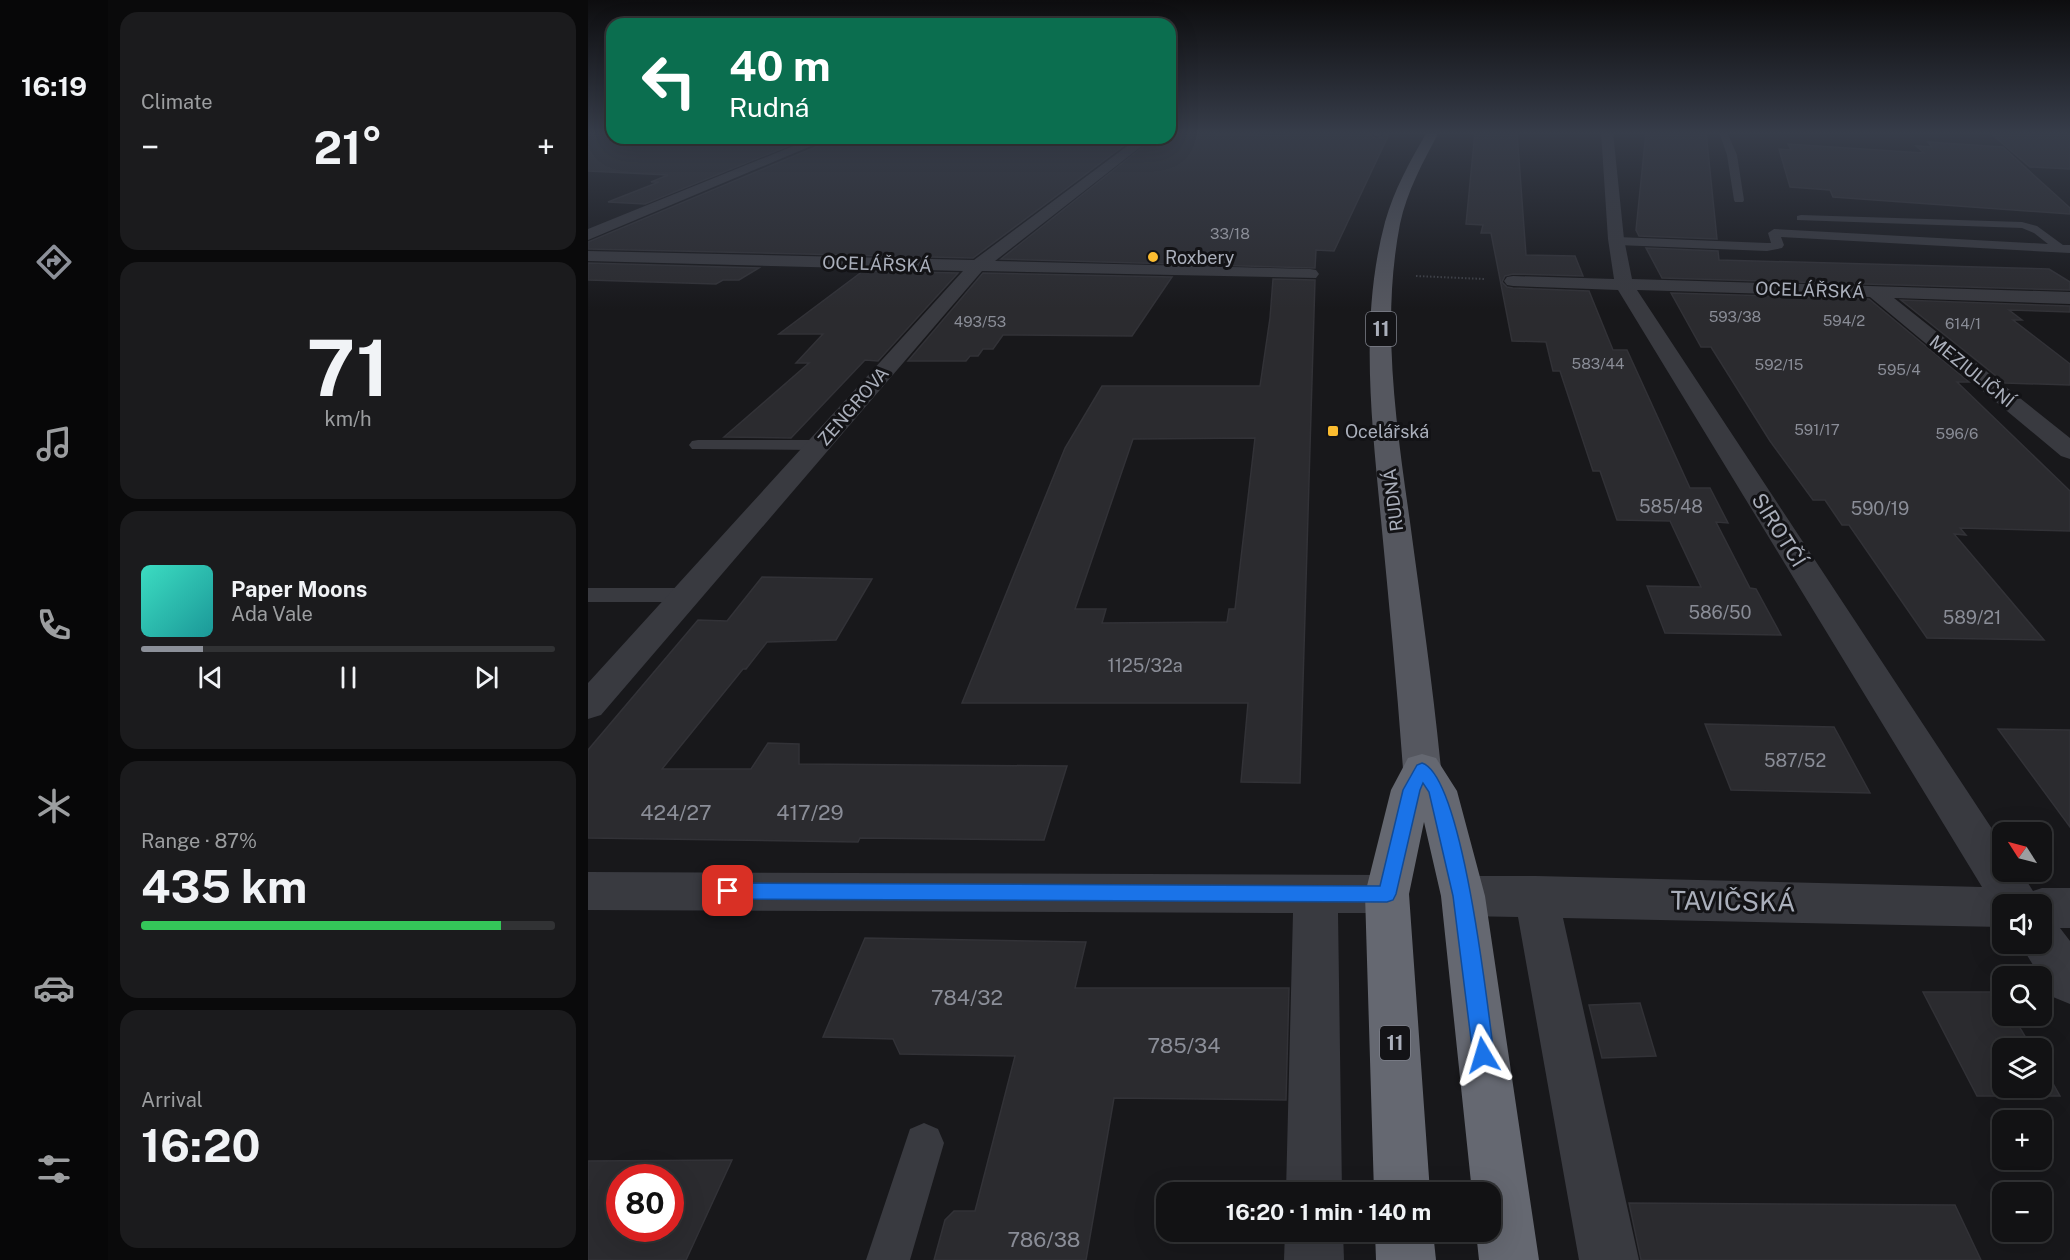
<!DOCTYPE html>
<meta charset="utf-8">
<style>
:root{--surface:#121214;--page:#1b1b1d;--text:#f1f3f6;--muted:#9c9ea0;--line:#313234;--accent:#8c9099}
body{margin:0;font-family:"Public Sans",sans-serif;background:var(--page);color:var(--text);height:100vh;display:flex;flex-direction:column;font-size:22px;white-space:nowrap}
*{box-sizing:border-box;margin:0}
p{font-size:20px;color:var(--muted)}
.icon{flex:none;width:33px;height:33px;fill:none;stroke:currentColor;stroke-width:2;stroke-linecap:round;stroke-linejoin:round}
.map{position:relative;flex:1;overflow:hidden}
.panel{display:flex;flex-direction:column;gap:12px;padding:12px;background:#0a0a0b;width:480px}
.panel>*{flex:none}
.hud{position:absolute;left:18px;top:18px;width:570px;height:126px;border-radius:18px;box-shadow:0 6px 24px #0002,0 0 0 2px var(--line);background:#0b6e4f;color:#fff;overflow:hidden}
.needle{width:39px;rotate:306deg}
.tools{position:absolute;left:1404px;top:822px;display:grid;gap:12px}
.tools a{display:grid;place-items:center;width:60px;height:60px;border-radius:12px;background:var(--surface);box-shadow:0 6px 24px #0002,0 0 0 2px var(--line);font-size:30px}
.speed{position:absolute;left:18px;top:1164px;display:flex;gap:12px;font-size:30px;font-weight:700;text-align:center}
.speed>*{display:grid;place-content:center;width:78px;height:78px;border-radius:50%;background:var(--surface);box-shadow:0 6px 24px #0002,0 0 0 2px var(--line);line-height:1}
.speed .limit{border:9px solid #d22;background:#fff;color:#111}
.pin{position:absolute;display:grid;place-items:center;width:51px;height:51px;color:#fff;margin:-26px;border-radius:12px;box-shadow:0 3px 9px #0006}
.me{position:absolute;width:66px;margin:-33px;rotate:353deg;stroke-linejoin:round;filter:drop-shadow(0 0 4px #0008)}
.turn{display:flex;align-items:center;gap:21px;height:126px;padding:0 24px;font-size:27px}
.turn .icon{width:78px;height:78px;stroke-width:2.5}
.turn b{display:block;font-size:42px;line-height:51px}
.big{font-size:45px;font-weight:700;line-height:1.1}
.panel .card{flex:1;display:flex;flex-direction:column;justify-content:center;gap:9px;min-width:0;padding:0 21px;border-radius:18px;background:var(--page)}
.panel .dial{align-items:center;gap:0}
.dial b{font-size:78px;line-height:1}
.song{display:flex;align-items:center;gap:18px}
.cover{width:72px;height:72px;border-radius:9px;background:linear-gradient(135deg,hsl(170 70% 55%),hsl(180 70% 35%))}
.played{height:6px;border-radius:3px;background:linear-gradient(90deg,var(--accent) 15%,var(--line) 15%)}
.keys{display:flex;justify-content:space-around;direction:ltr}
.heat{display:flex;justify-content:space-between;align-items:center;font-size:33px;direction:ltr}
.charge{height:9px;border-radius:4px;background:linear-gradient(90deg,#34c759 87%,var(--line) 0)}
.trip{position:absolute;left:568px;top:1182px;width:345px;height:60px;border-radius:18px;background:var(--surface);box-shadow:0 6px 24px #0002,0 0 0 2px var(--line);font-weight:700;line-height:60px;text-align:center}
main{display:flex;flex:1;min-height:0}
.menu{display:flex;flex-direction:column;width:108px;justify-content:space-around;align-items:center;background:#070708;color:var(--muted)}
.menu .icon{width:42px;height:42px}
.menu .on{color:var(--accent)}
.menu b{font-size:27px;color:var(--text)}
.map>svg:first-child{display:block}
.building{fill:#2b2b2f;stroke:#323237;stroke-width:1.5;fill-rule:evenodd}
.lines{fill:none;stroke-linecap:round;stroke-linejoin:round}
.path{stroke:#3f4147;stroke-width:2;stroke-dasharray:1.5 2;stroke-linecap:butt}
.lane{fill:#393a40;fill-rule:evenodd}
.street{fill:#393a40;fill-rule:evenodd}
.primary{fill:#55575f;fill-rule:evenodd}
.highway{fill:#656871;fill-rule:evenodd}
.route{fill:#1a73e8;stroke:#114b97;stroke-width:1.5}
.poi-dot{fill:#fbbc30;stroke:#131316;stroke-width:2}
.labels{text-anchor:middle;dominant-baseline:central;stroke-width:6;stroke-linejoin:round;paint-order:stroke}
.far-number-label{font-size:15px;fill:#8a8d97}
.far-poi-label{font-size:18px;fill:#aaafbb;stroke:#131316;text-anchor:start}
.far-street-label{font-size:18px;fill:#aaafbb;stroke:#131316}
.number-label{font-size:18px;fill:#8a8d97}
.shield{fill:#131316;stroke:#7d808a;stroke-width:1.5}
.shield-label{font-size:20px;font-weight:bold;fill:#aaafbb}
.street-label{font-size:21px;fill:#aaafbb;stroke:#131316}
.near-number-label{font-size:21px;fill:#8a8d97}
.near-street-label{font-size:26px;fill:#aaafbb;stroke:#131316}
</style>
<main>
<nav class="menu">
<b>16:19</b>
<svg class="icon on" aria-label="directions" viewBox="0 0 24 24"><path d="M12 3l9 9-9 9-9-9zM9 14v-3h6M13 9l2 2-2 2"/></svg>
<svg class="icon" aria-label="music" viewBox="0 0 24 24"><path d="M9 18V5l10-2v13"/><circle cx="6" cy="18" r="3"/><circle cx="16" cy="16" r="3"/></svg>
<svg class="icon" aria-label="phone" viewBox="0 0 24 24"><path d="M5 4h4l2 5-3 2q2 4 5 5l2-3 5 2v4C11 20 4 13 5 4z"/></svg>
<svg class="icon" aria-label="climate" viewBox="0 0 24 24"><path d="M12 3v18M4 7l16 10M4 17L20 7"/></svg>
<svg class="icon" aria-label="car" viewBox="0 0 24 24"><path d="M5 17H2v-5l4-1 3-4h7l3 4 3 1v5h-3M9 17h6M6 11h13"/><circle cx="7" cy="17" r="2"/><circle cx="17" cy="17" r="2"/></svg>
<svg class="icon" aria-label="filters" viewBox="0 0 24 24"><path d="M4 7h16M4 17h16"/><circle cx="9" cy="7" r="2"/><circle cx="15" cy="17" r="2"/></svg>
</nav>
<section class="panel">
<div class="card"><p>Climate</p>
<div class="heat"><a>−</a><b class="big">21°</b><a>+</a></div>
</div>
<div class="card dial"><b>71</b><p>km/h</p></div>
<div class="card">
<div class="song"><i class="cover"></i><div><b>Paper Moons</b><p>Ada Vale</p></div></div>
<div class="played"></div>
<div class="keys"><svg class="icon" aria-label="previous" viewBox="0 0 24 24"><path d="M18 5L8 12l10 7zM5 5v14"/></svg><svg class="icon" aria-label="pause" viewBox="0 0 24 24"><path d="M8 5v14M16 5v14"/></svg><svg class="icon" aria-label="next" viewBox="0 0 24 24"><path d="M6 5l10 7-10 7zM19 5v14"/></svg></div>
</div>
<div class="card"><p>Range · 87%</p><b class="big">435 km</b><div class="charge"></div></div>
<div class="card"><p>Arrival</p><b class="big">16:20</b></div>
</section>
<div class="map">
<svg width="1482" height="1260" viewBox="0 0 1482 1260">
<rect width="100%" height="100%" fill="#18181b"/>
<g class="building">
<path d="M 0,132 L 24,132 L 24,138 L 152,138 L 210,142 L 57,204 L 20,202 L 71,182 L 63,182 L 80,175 L 0,171 Z"/>
<path d="M 582,132 L 697,136 L 705,132 L 778,132 L 789,139 L 802,132 L 746,251 L 728,250 L 727,268 L 413,259 L 566,138 L 582,138 Z"/>
<path d="M 887,132 L 929,132 L 938,255 L 987,256 L 995,276 L 925,274 L 917,276 L 914,282 L 919,287 L 925,288 L 1001,291 L 1025,350 L 1039,350 L 1102,488 L 1122,488 L 1140,523 L 1128,522 L 1162,588 L 1168,589 L 1193,635 L 1077,633 L 1059,586 L 1113,587 L 1082,521 L 1029,520 L 1012,471 L 1005,471 L 972,371 L 965,371 L 958,342 L 924,341 L 903,233 L 893,233 L 895,225 L 878,224 Z"/>
<path d="M 1058,132 L 1118,132 L 1129,239 L 1051,236 L 1048,230 Z"/>
<path d="M 1401,132 L 1482,132 L 1482,169 L 1442,167 Z"/>
<path d="M 249,138 L 546,138 L 385,258 L 0,249 L 0,242 Z"/>
<path d="M 1340,142 L 1415,147 L 1482,208 L 1482,214 L 1245,197 L 1242,190 L 1202,187 L 1191,149 L 1203,150 L 1200,144 L 1336,153 L 1328,146 L 1344,147 Z"/>
<path d="M 1058,248 L 1130,251 L 1131,260 L 1461,269 L 1482,282 L 1482,290 L 1074,278 Z"/>
<path d="M 0,263 L 171,268 L 151,280 L 135,280 L 128,284 L 0,280 Z"/>
<path d="M 275,271 L 370,273 L 290,361 L 277,360 L 203,438 L 136,437 L 221,363 L 208,363 L 235,334 L 191,334 Z"/>
<path d="M 395,273 L 584,277 L 544,336 L 415,335 L 405,349 L 395,349 L 390,356 L 382,356 L 378,361 L 320,361 Z"/>
<path d="M 685,279 L 727,280 L 712,783 L 653,782 L 660,703 L 374,703 L 477,448 L 514,386 L 672,386 L 682,318 ZM 667,438 L 647,609 L 641,609 L 639,622 L 514,623 L 518,609 L 487,609 L 545,439 Z"/>
<path d="M 1083,293 L 1281,299 L 1381,382 L 1369,382 L 1482,491 L 1482,531 L 1372,528 L 1378,535 L 1366,534 L 1456,640 L 1339,638 L 1261,525 L 1254,525 L 1237,500 L 1225,500 L 1182,441 L 1123,347 L 1113,347 Z"/>
<path d="M 1313,300 L 1482,306 L 1482,312 L 1421,310 L 1434,320 L 1425,320 L 1482,364 L 1482,385 L 1417,383 Z"/>
<path d="M 174,577 L 284,579 L 248,640 L 179,642 L 158,669 L 155,669 L 74,769 L 163,769 L 180,743 L 211,744 L 211,764 L 479,766 L 456,840 L 272,838 L 270,842 L 0,838 L 0,750 L 110,620 L 139,621 Z"/>
<path d="M 1117,724 L 1246,727 L 1282,793 L 1143,790 Z"/>
<path d="M 1410,729 L 1482,730 L 1482,827 Z"/>
<path d="M 277,938 L 498,942 L 487,988 L 701,988 L 698,1100 L 526,1098 L 498,1260 L 346,1260 L 357,1220 L 366,1211 L 387,1211 L 427,1056 L 312,1054 L 305,1039 L 235,1037 Z"/>
<path d="M 1335,992 L 1411,992 L 1414,998 L 1414,1016 L 1425,1016 L 1444,1048 L 1414,1048 L 1414,1088 L 1454,1088 L 1454,1064 L 1472,1096 L 1389,1096 Z"/>
<path d="M 1052,1003 L 1068,1056 L 1014,1058 L 1001,1005 Z"/>
<path d="M 144,1160 L 98,1260 L 0,1260 L 0,1161 ZM 32,1178 L 82,1178 L 82,1228 L 32,1228 Z"/>
<path d="M 1041,1203 L 1367,1205 L 1393,1260 L 1053,1260 Z"/>
</g>
<g class="lines">
<path class="path" d="M 828,276 L 896,279"/>
<g class="lane">
<path d="M 1131,132 L 1139,132 L 1149,155 L 1156,200 L 1155,202 L 1147,202 L 1146,200 L 1139,155 Z"/>
<path d="M 1213,215 L 1434,222 L 1449,226 L 1475,245 L 1482,245 L 1482,253 L 1193,237 L 1196,245 L 1194,248 L 1179,251 L 1029,245 L 1023,241 L 1029,237 L 1179,243 L 1183,243 L 1180,233 L 1186,229 L 1460,244 L 1446,233 L 1434,228 L 1209,220 L 1209,216 Z"/>
<path d="M 110,440 L 231,440 L 237,441 L 240,445 L 237,449 L 231,450 L 104,449 L 101,445 L 104,441 Z"/>
<path d="M 0,588 L 98,588 L 106,590 L 109,595 L 106,600 L 98,602 L 0,602 Z"/>
<path d="M 336,1123 L 350,1129 L 356,1143 L 322,1260 L 278,1260 L 322,1129 Z"/>
</g>
<g class="street">
<path d="M 780,132 L 795,132 L 796,133 L 790,137 Z"/>
<path d="M 1013,132 L 1025,132 L 1036,239 L 1044,279 L 1482,292 L 1482,304 L 1306,298 L 1482,438 L 1482,459 L 1473,456 L 1282,297 L 1049,290 L 1414,844 L 1414,872 L 1433,872 L 1445,891 L 1454,888 L 1482,888 L 1482,928 L 1472,928 L 1482,941 L 1482,1004 L 1465,997 L 1432,944 L 1454,944 L 1454,904 L 1414,904 L 1414,927 L 975,918 L 1051,1260 L 991,1260 L 930,917 L 875,916 L 859,910 L 853,896 L 859,882 L 875,876 L 948,876 L 1394,887 L 1030,290 L 925,286 L 919,285 L 916,281 L 919,277 L 925,276 L 1026,279 L 1020,239 Z"/>
<path d="M 225,138 L 242,138 L 0,240 L 0,229 Z"/>
<path d="M 550,138 L 564,138 L 407,261 L 722,269 L 728,270 L 731,274 L 728,278 L 394,271 L 13,715 L 0,719 L 0,683 L 375,271 L 0,261 L 0,251 L 386,260 Z"/>
<path d="M 0,872 L 799,875 L 815,880 L 821,894 L 815,908 L 799,913 L 750,913 L 754,1192 L 698,1192 L 705,913 L 0,910 Z"/>
<path d="M 697,1232 L 755,1232 L 756,1260 L 696,1260 Z"/>
</g>
<path class="primary" d="M 839,132 L 851,132 C 835,162 819,191 812,224 C 793,322 808,423 822,522 C 833,604 845,686 853,769 L 848,780 L 834,784 L 820,780 L 815,769 C 809,686 801,603 793,520 C 784,423 771,319 797,222 C 806,190 822,161 839,132 Z"/>
<g class="highway">
<path d="M 834,754 L 848,758 L 869,791 L 897,896 L 951,1260 L 891,1260 L 888,1232 L 903,1232 L 903,1192 L 884,1192 L 853,896 L 836,822 L 821,894 L 842,1192 L 786,1192 L 777,894 L 803,790 L 820,758 Z"/>
<path d="M 787,1232 L 845,1232 L 848,1260 L 788,1260 Z"/>
</g>
</g>
<linearGradient id="sky" x2="0" y2="1"><stop stop-color="#0d0d0f"/><stop offset="0.43" stop-color="#373d4a"/><stop offset="1" stop-color="#373d4a" stop-opacity="0"/></linearGradient>
<rect width="1482" height="309" fill="url(#sky)"/>
<path class="route" d="M 834,763 C 875,776 900,1010 906,1055 L 903,1063 L 895,1066 L 888,1063 L 885,1055 L 865,896 L 841,792 L 835,783 L 832,790 L 808,894 L 805,900 L 799,902 L 140,899 L 133,897 L 131,891 L 133,886 L 140,883 L 792,886 L 815,790 L 829,765 Z"/>
<g class="poi-dot">
<circle cx="565" cy="257" r="6"/>
<rect x="739" y="425" width="12" height="12" rx="3"/>
</g>
<g class="labels">
<g class="far-number-label">
<text x="642" y="233">33/18</text>
<text x="1147" y="316">593/38</text>
<text x="1256" y="320">594/2</text>
<text x="392" y="321">493/53</text>
<text x="1375" y="323">614/1</text>
<text x="1010" y="363">583/44</text>
<text x="1191" y="364">592/15</text>
<text x="1311" y="369">595/4</text>
<text x="1229" y="429">591/17</text>
<text x="1369" y="433">596/6</text>
</g>
<g class="far-poi-label">
<text x="577" y="257">Roxbery</text>
<text x="757" y="431">Ocelářská</text>
</g>
<g class="far-street-label">
<text transform="translate(289 264) rotate(2)">OCELÁŘSKÁ</text>
<text transform="translate(1222 290) rotate(2)">OCELÁŘSKÁ</text>
<text transform="translate(1384 371) rotate(39)">MEZIULIČNÍ</text>
<text transform="translate(265 406) rotate(-49)">ZENGROVA</text>
<text transform="translate(805 500) rotate(-97)">RUDNÁ</text>
</g>
<g class="number-label">
<text x="1083" y="506">585/48</text>
<text x="1292" y="508">590/19</text>
<text x="1132" y="612">586/50</text>
<text x="1384" y="617">589/21</text>
<text x="557" y="665">1125/32a</text>
<text x="1207" y="760">587/52</text>
</g>
<g class="shield">
<rect x="778" y="312" width="30" height="34" rx="4.5"/>
<rect x="792" y="1026" width="30" height="34" rx="4.5"/>
</g>
<g class="shield-label">
<text x="793" y="329">11</text>
<text x="807" y="1043">11</text>
</g>
<g class="street-label">
<text transform="translate(1191 530) rotate(58)">SIROTČÍ</text>
</g>
<g class="near-number-label">
<text x="88" y="812">424/27</text>
<text x="222" y="812">417/29</text>
<text x="379" y="997">784/32</text>
<text x="596" y="1045">785/34</text>
<text x="456" y="1239">786/38</text>
</g>
<g class="near-street-label">
<text transform="translate(1145 901) rotate(1)">TAVIČSKÁ</text>
</g>
</g>
</svg>
<div class="tools">
<a><svg class="needle" viewBox="-14 -14 28 28"><path d="M0-13l5 13h-10z" fill="#e53935"/><path d="M0 13l5-13h-10z" fill="#9c9ea0"/></svg></a>
<a><svg class="icon" aria-label="sound" viewBox="0 0 24 24"><path d="M4 9h4l5-4v14l-5-4H4zM17 9q2 3 0 6"/></svg></a>
<a><svg class="icon" aria-label="search" viewBox="0 0 24 24"><circle cx="10" cy="10" r="6"/><path d="M15 15l6 6"/></svg></a>
<a><svg class="icon" aria-label="layers" viewBox="0 0 24 24"><path d="M12 4l9 5-9 5-9-5zM3 14l9 5 9-5"/></svg></a>
<a>+</a>
<a>−</a>
</div>
<div class="speed"><div class="limit">80</div></div>
<div class="pin" style="left:140px;top:891px;background:#d93025"><svg class="icon" aria-label="arrive" viewBox="0 0 24 24"><path d="M6 21V4h12l-3 4 3 4H6"/></svg></div>
<svg class="me" style="left:895px;top:1055px" viewBox="-20 -20 40 40"><path d="M0-17L14 15 0 8-14 15z" fill="#1a73e8" stroke="#fff" stroke-width="4"/></svg>
<div class="trip">16:20 · 1 min · 140 m</div>
<div class="hud">
<div class="turn"><svg class="icon" aria-label="left" viewBox="0 0 24 24"><path d="M17 20v-9H6M10 6l-5 5 5 5"/></svg><div><b>40 m</b>Rudná</div></div>
</div>
</div>
</main>
